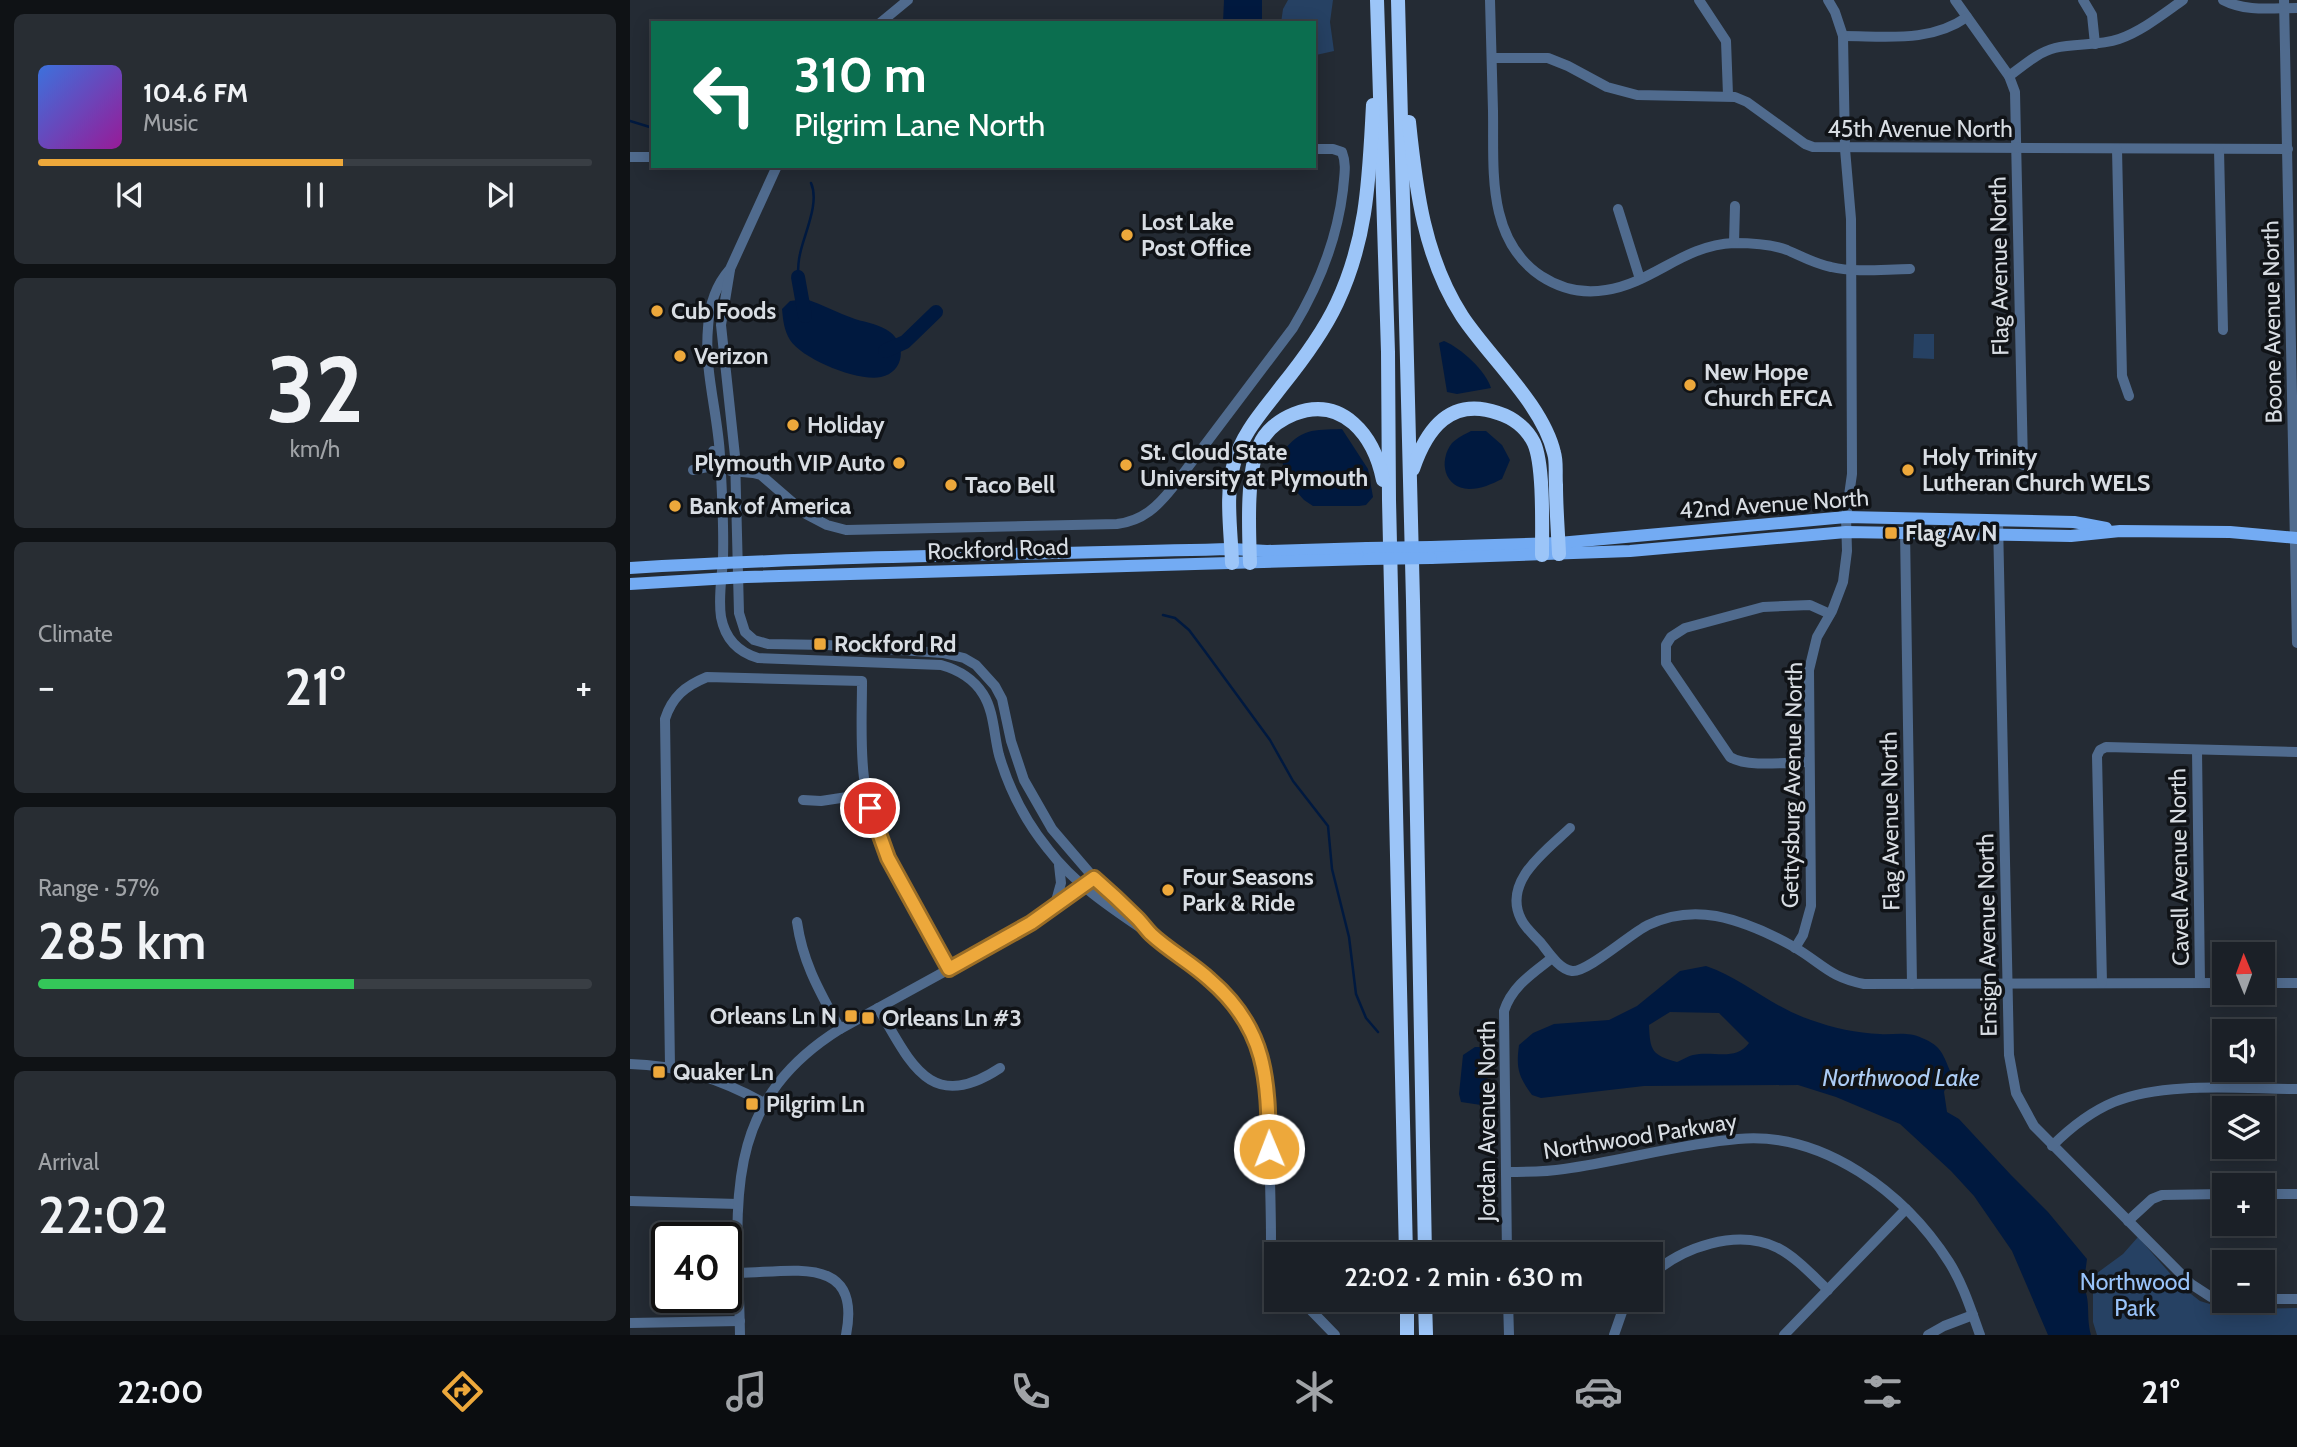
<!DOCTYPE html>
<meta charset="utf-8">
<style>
:root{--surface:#1b2027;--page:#282d33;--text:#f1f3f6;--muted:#a0a3a7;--line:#393e44;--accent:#eda83b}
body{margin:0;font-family:Cabin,sans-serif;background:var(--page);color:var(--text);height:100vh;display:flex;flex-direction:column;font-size:26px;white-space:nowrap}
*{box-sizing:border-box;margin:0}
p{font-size:23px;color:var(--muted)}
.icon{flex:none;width:38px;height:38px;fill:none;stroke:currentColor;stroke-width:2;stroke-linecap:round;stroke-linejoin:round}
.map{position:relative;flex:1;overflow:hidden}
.side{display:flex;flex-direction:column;gap:14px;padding:14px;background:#0f1215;width:630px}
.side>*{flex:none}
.guide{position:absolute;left:21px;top:21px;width:665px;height:147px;border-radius:0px;box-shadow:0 4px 18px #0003,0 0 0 2px var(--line);background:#0b6e4f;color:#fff;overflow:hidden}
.needle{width:46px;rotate:359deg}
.tools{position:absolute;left:1582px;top:942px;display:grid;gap:14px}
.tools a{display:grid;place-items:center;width:63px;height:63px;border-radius:0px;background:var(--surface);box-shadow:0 4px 18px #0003,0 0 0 2px var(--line);font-size:35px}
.speed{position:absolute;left:21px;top:1222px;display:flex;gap:14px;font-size:35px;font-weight:700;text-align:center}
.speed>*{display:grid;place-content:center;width:91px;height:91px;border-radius:50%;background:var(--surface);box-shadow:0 4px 18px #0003,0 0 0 2px var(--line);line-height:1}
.speed .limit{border:4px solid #111;border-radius:10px;background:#fff;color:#111}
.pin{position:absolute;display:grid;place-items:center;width:60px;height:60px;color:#fff;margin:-30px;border:4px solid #fff;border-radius:50%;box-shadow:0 2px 7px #0007}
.me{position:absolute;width:77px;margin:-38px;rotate:359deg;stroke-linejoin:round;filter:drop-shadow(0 0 5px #0008)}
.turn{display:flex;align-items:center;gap:24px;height:147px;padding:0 28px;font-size:32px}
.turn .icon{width:91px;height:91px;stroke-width:2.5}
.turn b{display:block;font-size:49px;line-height:60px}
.big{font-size:52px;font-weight:600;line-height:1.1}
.side .tile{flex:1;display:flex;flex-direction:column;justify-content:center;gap:10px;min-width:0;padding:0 24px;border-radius:10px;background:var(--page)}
.side .dial{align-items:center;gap:0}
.dial b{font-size:91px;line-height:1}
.song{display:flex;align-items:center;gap:21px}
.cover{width:84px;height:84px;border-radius:10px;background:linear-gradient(135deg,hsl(220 70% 55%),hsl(300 70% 35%))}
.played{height:7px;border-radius:4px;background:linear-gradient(90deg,var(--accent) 55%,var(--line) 55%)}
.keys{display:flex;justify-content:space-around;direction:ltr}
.heat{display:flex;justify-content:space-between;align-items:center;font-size:38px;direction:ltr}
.charge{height:10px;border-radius:5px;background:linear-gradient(90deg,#34c759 57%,var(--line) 0)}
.trip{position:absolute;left:634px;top:1242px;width:399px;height:70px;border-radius:0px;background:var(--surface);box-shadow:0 4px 18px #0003,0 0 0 2px var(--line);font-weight:600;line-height:70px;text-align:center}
.dock{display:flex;height:112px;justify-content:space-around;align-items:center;background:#0b0d10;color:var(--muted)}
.dock .icon{width:49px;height:49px}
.dock .on{color:var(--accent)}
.dock b{font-size:32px;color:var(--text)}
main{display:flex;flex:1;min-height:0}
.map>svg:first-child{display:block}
.green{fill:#264163}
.water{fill:#00193f;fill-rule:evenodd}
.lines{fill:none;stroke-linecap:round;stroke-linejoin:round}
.stream{stroke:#00193f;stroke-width:2.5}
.river{stroke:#00193f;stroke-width:14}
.minor{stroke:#506b8e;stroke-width:10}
.major{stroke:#73abf3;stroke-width:12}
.highway{stroke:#9cc5f8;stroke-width:14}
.major-bridge{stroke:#73abf3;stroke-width:12}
.route-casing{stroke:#9a6d26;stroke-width:18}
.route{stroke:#eda83b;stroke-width:12}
.poi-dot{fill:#eda83b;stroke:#101317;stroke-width:2.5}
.labels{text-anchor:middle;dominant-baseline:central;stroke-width:7;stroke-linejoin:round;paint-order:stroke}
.street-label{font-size:23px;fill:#d8dde3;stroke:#101317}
.poi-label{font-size:23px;font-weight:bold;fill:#d8dde3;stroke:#101317;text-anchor:start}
.park-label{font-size:23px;fill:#99c3f9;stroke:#101317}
.water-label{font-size:24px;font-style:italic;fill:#acccf4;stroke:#101317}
</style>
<main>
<section class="side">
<div class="tile">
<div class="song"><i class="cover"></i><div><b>104.6 FM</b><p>Music</p></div></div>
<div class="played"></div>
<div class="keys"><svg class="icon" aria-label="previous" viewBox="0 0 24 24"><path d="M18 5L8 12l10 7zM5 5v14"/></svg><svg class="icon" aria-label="pause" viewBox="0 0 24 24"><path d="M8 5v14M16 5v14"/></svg><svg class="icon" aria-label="next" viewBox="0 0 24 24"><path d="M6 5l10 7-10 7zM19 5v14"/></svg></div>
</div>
<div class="tile dial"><b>32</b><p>km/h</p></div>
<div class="tile"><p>Climate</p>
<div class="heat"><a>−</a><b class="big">21°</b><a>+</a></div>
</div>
<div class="tile"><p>Range · 57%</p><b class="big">285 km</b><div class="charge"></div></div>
<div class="tile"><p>Arrival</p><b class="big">22:02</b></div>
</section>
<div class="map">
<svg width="1667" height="1335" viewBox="0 0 1667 1335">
<rect width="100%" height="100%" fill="#242b34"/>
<g class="green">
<path d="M 658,0 L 703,0 L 700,22 L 704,51 L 686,55 L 684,54 L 684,23 L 651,23 L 653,9 Z"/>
<path d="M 1284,334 L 1304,334 L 1304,359 L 1283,358 Z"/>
<path d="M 1508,1237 L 1552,1287 L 1570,1301 L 1596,1309 L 1667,1308 L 1667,1335 L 1467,1335 L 1463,1322 L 1463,1276 L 1493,1254 Z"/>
</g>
<g class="water">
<path d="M 594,0 L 632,0 L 632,23 L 593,23 Z"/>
<path d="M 176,299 C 193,305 208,313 225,319 C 238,323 249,324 260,332 C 277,345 274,372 251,377 C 228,382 172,359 160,340 C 154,330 153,320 152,309 L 160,301 Z"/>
<path d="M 814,341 C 831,348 856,371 861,388 L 827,394 L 817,392 L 809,343 Z"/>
<path d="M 712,429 L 738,469 L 743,497 L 736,505 L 729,506 L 683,506 L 674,500 L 654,478 L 652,453 C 671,428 683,430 712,429 Z"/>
<path d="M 841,431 L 856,431 L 872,445 L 880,460 L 872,479 C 862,484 851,489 839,489 C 814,488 808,461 822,443 C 827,438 835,434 841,431 Z"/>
<path d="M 1076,966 C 1114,979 1143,1008 1181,1020 C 1203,1028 1227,1033 1250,1034 C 1265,1035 1277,1031 1292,1038 C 1312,1046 1313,1055 1321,1073 L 1314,1092 L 1317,1112 L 1329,1119 L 1381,1175 L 1418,1212 L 1457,1259 L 1455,1274 L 1449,1279 C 1463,1298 1455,1313 1461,1335 L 1418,1335 L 1382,1251 L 1344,1196 L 1321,1171 L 1270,1124 L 1206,1097 L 1168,1085 L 1014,1086 L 911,1098 L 902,1095 C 888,1076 886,1068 889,1045 L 903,1033 L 924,1024 L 979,1020 L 1007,1006 L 1050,971 ZM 1040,1012 L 1089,1013 L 1119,1043 C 1105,1062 1083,1050 1063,1055 C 1058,1056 1052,1060 1047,1062 C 1022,1055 1020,1051 1019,1025 Z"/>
<path d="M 845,1047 L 851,1047 L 858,1056 L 857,1101 L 851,1105 L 831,1102 L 829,1094 L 833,1055 Z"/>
</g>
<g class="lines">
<g class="stream">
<path d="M 0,121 L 23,128"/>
<path d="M 168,277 C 168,269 168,262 170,254 C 174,234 190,203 181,183"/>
<path d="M 533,615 L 545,618 L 559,630 L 574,650 L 640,740 L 663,781 L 698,826 L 702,869 L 719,937 L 726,994 L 736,1018 L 748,1032"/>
</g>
<g class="river">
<path d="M 168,277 L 175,316"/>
<path d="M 255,351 L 275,342 L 306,312"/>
</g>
<g class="minor">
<path d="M 860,0 C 861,37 862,74 863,111 C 864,169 856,239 911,276 C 931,289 953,294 976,290 C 1023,283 1053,245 1104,243 C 1121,243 1141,244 1157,250 C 1171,256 1185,264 1201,267 C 1226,273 1255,269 1280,269"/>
<path d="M 1069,0 L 1096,41 L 1098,95"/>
<path d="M 1325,0 L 1379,76 L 1385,92 L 1393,465"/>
<path d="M 1453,0 L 1462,15 L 1465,44"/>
<path d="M 1593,0 C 1616,12 1642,8 1667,8"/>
<path d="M 1654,0 L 1667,643"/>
<path d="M 250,23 L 278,0"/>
<path d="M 1213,36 C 1256,36 1300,43 1337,17"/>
<path d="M 862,58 L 918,58 L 938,66 L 977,87 L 1007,95 L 1105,97 L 1117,102 L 1175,144 L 1183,147 L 1658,149"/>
<path d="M 1379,76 C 1393,66 1408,52 1425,48 C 1446,43 1468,46 1489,39 C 1512,31 1533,14 1553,0"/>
<path d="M 1487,149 L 1492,376 L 1499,396"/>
<path d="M 1589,149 L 1593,330"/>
<path d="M 0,157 L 23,157"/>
<path d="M 147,166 L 100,269 C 85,286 79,306 78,328 C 74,371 88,414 90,456 C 92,490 94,524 93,558 C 92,578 88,597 91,617 C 95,638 108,652 128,658 L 311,665 C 329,670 343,678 353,694 C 364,711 364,736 369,755 C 379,789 396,822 418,849 C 476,926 587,952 626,1041 C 640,1075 638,1110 639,1146 C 640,1178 641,1210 641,1241 L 646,1263"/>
<path d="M 988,209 L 1010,279"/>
<path d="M 1104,243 L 1105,206"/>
<path d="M 100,270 L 91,325 L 105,456 L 109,613 L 115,632 L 124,640 L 138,644 L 197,645 L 313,653 L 334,658 L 346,665 L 365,686 L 372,699 L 381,741 L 394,780 L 422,829 L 464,878 L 509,920 L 518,931"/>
<path d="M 63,470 L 82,466 L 84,460 L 83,451"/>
<path d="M 101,471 L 123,473 L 131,475 L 176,514 L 197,525 L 216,530 L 487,524 C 513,521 528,506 543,487 L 663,328 C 689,285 707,239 713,190 C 714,176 717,165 712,152 L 703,149 L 684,149"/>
<path d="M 1368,520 L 1379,1055 L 1386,1093 L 1404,1126 L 1561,1284 L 1581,1297 L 1594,1299"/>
<path d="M 1275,531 L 1282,984"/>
<path d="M 1567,750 L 1570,983"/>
<path d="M 1179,762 C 1159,762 1117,768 1100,757 L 1036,663 L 1036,645 L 1041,637 L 1055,628 L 1133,607 L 1180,605 L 1200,614"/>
<path d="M 173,800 L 191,801 L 237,794"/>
<path d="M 940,828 C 917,850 872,881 891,919 C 895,928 905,936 911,943 C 919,953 929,969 942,971 C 957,973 1001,933 1018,925 C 1039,915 1063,912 1086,916 C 1112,921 1141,934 1164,947 C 1193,964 1199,977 1234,984 L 1594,983"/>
<path d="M 424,908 L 431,883 L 429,865"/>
<path d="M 167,922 C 173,964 190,992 210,1029"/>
<path d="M 1165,948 L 1173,935 L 1181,906 L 1179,670 L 1187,637 L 1202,611 L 1213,582 L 1217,551 L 1216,517 L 1222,474 L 1221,219 L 1215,149 L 1213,36 L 1205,12 L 1198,0"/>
<path d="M 1472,983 L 1467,756 L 1470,750 L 1476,747 L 1667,752"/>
<path d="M 1633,983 L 1667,983"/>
<path d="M 248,1008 C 280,1061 299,1115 370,1068"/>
<path d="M 0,1064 C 48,1065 93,1080 134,1103"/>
<path d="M 40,1067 L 35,719 C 42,697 55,686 77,677 L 232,681 C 232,713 230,746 234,778 C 243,848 285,909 319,969"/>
<path d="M 1422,1146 C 1440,1128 1460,1112 1484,1102 C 1534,1081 1613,1089 1667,1089"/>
<path d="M 876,1172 C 895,1172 915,1172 934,1169 C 992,1161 1049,1144 1108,1139 C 1193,1131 1275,1193 1319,1262 C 1333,1284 1341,1310 1350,1335"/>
<path d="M 1633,1194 L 1667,1194"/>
<path d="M 0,1201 L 108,1204"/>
<path d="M 1498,1221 L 1522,1199 L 1532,1195 L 1594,1194"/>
<path d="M 877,1255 L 874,1011 C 882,986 903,973 922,958"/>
<path d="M 109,1273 C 163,1272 232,1254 216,1335"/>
<path d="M 1020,1276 C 1052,1247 1107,1228 1148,1248 C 1167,1258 1183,1276 1198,1290"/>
<path d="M 1633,1299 L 1667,1299"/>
<path d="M 671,1300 L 705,1335"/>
<path d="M 878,1300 L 879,1335"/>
<path d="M 0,1323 L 110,1321"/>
<path d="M 110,1335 C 108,1209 87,1106 210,1029 L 392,929 L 456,884"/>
<path d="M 984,1335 L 992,1312 L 1000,1300"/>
<path d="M 1154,1335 L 1276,1209"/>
<path d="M 1298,1335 L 1314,1326 L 1343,1315"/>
</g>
<g class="major">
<path d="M 801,547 L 929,543 L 1216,517 L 1444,522 L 1476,528"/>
<path d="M 801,558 L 1000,551 L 1216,532 L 1441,536 L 1490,531 L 1600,532 L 1667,538"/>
<path d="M 0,568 C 200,556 401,554 602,549 L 637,551 L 737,548"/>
<path d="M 0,584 L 116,577 L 738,559"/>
</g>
<g class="highway">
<path d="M 747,0 L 758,352 L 759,500 L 776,1255"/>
<path d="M 768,0 L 783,601 L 795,1255"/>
<path d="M 779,122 C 786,190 794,257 832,316 C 859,357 913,405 924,453 C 927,462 925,475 926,485 C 926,508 928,531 929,554"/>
<path d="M 783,469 C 797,428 821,397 868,413 C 884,418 897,429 904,443 C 914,465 912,528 912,555"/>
<path d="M 602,563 C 601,531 595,494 604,463 C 612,433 633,411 651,387 C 672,361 693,333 707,303 C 738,237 739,176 743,105"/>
<path d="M 620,563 C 619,532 616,473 629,446 C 635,431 649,420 664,414 C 713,395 744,436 753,480"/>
<path d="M 777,1300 L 777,1335"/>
<path d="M 795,1300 L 796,1335"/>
</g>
<g class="major-bridge">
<path d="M 737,548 L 801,547"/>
<path d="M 738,559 L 801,558"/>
</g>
</g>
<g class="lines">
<g class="route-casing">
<path id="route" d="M 240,808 L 258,858 L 319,969 L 401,923 L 464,878 C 479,891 493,904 507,918 C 512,923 516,929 521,934 C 539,951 562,963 580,980 C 637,1029 638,1079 639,1149"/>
</g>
<use href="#route" class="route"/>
</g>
<g class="poi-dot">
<circle cx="497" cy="235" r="7"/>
<circle cx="27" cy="311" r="7"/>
<circle cx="50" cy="356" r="7"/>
<circle cx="1060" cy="385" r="7"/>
<circle cx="163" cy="425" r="7"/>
<circle cx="269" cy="463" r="7"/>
<circle cx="496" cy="465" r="7"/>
<circle cx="1278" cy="470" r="7"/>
<circle cx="321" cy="485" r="7"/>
<circle cx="45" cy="506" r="7"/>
<rect x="1254" y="526" width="14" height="14" rx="3.5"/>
<rect x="183" y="637" width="14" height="14" rx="3.5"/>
<circle cx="538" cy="890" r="7"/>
<rect x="214" y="1009" width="14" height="14" rx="3.5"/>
<rect x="231" y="1011" width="14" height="14" rx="3.5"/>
<rect x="22" y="1065" width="14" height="14" rx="3.5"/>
<rect x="115" y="1097" width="14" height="14" rx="3.5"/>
</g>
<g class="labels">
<g class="street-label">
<text x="1290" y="129">45th Avenue North</text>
<text transform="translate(1369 266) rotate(-91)">Flag Avenue North</text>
<text transform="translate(1642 322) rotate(-91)">Boone Avenue North</text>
<text transform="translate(1144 504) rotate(-4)">42nd Avenue North</text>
<text transform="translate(368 549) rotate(-2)">Rockford Road</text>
<text transform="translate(1162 785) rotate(-89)">Gettysburg Avenue North</text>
<text transform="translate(1260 821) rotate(-91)">Flag Avenue North</text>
<text transform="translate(1549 867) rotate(-91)">Cavell Avenue North</text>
<text transform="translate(1357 935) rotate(-91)">Ensign Avenue North</text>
<text transform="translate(857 1121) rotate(-90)">Jordan Avenue North</text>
<text transform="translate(1010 1136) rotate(-9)">Northwood Parkway</text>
</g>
<g class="poi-label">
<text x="511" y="222">Lost Lake<tspan x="511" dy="26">Post Office</tspan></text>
<text x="41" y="311">Cub Foods</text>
<text x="64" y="356">Verizon</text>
<text x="1074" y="372">New Hope<tspan x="1074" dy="26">Church EFCA</tspan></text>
<text x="177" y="425">Holiday</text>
<text x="510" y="452">St. Cloud State<tspan x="510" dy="26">University at Plymouth</tspan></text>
<text x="1292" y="457">Holy Trinity<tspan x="1292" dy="26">Lutheran Church WELS</tspan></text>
<text x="255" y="463" text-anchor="end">Plymouth VIP Auto</text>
<text x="335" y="485">Taco Bell</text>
<text x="59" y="506">Bank of America</text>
<text x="1275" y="533">Flag Av N</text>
<text x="204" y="644">Rockford Rd</text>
<text x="552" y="877">Four Seasons<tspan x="552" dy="26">Park &amp; Ride</tspan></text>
<text x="207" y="1016" text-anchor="end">Orleans Ln N</text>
<text x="252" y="1018">Orleans Ln #3</text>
<text x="43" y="1072">Quaker Ln</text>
<text x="136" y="1104">Pilgrim Ln</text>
</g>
<g class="park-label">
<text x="1505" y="1282">Northwood<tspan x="1505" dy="26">Park</tspan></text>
</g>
<g class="water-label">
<text x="1271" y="1077">Northwood Lake</text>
</g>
</g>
</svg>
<div class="tools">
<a><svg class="needle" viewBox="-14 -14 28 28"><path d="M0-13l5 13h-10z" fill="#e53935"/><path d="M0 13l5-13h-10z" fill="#a0a3a7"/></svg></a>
<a><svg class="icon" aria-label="sound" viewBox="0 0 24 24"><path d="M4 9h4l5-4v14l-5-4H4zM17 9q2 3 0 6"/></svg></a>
<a><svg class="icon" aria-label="layers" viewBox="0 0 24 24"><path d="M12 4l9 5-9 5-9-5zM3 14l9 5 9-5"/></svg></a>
<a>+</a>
<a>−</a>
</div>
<div class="speed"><div class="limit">40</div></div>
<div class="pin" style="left:240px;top:808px;background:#d93025"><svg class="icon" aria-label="arrive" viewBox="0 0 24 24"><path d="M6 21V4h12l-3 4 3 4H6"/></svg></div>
<svg class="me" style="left:639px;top:1149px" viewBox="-20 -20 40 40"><circle r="17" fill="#eda83b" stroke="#fff" stroke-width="3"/><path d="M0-11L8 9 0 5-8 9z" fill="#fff"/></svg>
<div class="trip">22:02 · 2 min · 630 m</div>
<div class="guide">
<div class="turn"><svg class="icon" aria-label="left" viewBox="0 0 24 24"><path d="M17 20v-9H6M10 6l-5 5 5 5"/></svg><div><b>310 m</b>Pilgrim Lane North</div></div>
</div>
</div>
</main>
<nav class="dock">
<b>22:00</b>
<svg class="icon on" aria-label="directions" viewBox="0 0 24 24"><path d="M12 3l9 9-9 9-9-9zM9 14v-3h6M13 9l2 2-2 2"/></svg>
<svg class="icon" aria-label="music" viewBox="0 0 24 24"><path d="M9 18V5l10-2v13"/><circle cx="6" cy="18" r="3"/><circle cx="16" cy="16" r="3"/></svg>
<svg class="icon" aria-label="phone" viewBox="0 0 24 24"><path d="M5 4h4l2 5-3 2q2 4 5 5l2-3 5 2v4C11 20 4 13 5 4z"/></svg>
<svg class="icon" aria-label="climate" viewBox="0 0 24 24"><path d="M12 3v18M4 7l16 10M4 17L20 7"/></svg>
<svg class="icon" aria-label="car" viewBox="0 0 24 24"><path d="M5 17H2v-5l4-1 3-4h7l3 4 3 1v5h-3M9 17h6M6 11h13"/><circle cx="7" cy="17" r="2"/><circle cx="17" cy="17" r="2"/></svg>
<svg class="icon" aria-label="filters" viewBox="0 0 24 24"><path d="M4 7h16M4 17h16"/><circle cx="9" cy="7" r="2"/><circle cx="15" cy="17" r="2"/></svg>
<b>21°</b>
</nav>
